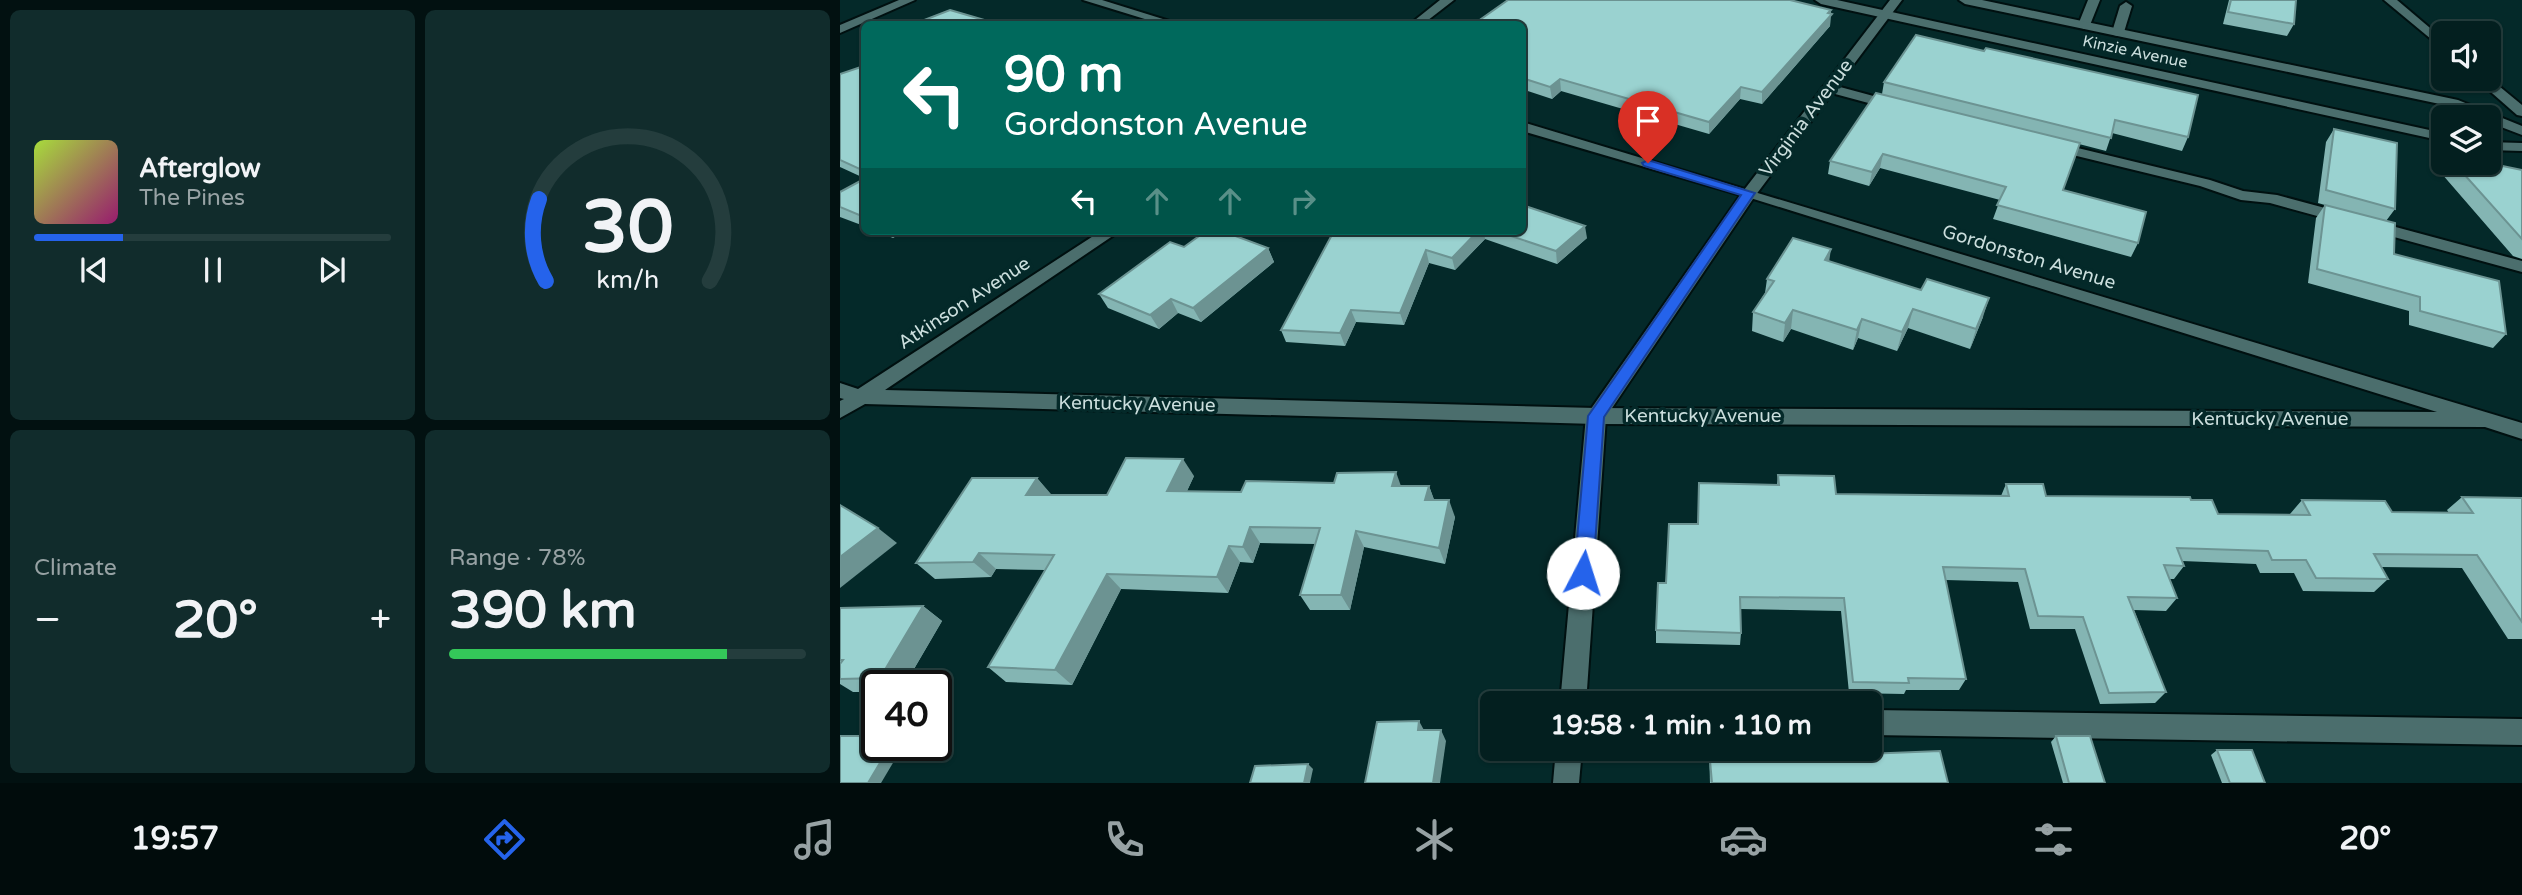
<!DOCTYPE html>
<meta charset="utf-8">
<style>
:root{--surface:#031f1f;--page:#112c2c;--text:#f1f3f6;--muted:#97a2a4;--line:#243d3d;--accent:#2563eb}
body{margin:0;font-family:"Varela Round",sans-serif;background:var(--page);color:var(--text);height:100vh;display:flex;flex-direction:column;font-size:26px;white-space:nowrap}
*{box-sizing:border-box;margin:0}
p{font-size:23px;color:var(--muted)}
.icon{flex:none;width:38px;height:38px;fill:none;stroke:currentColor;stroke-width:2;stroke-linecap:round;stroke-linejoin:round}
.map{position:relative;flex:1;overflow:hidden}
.sheet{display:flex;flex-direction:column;gap:10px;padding:10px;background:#021111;width:840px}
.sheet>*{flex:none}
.banner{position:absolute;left:21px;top:21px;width:665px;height:214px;border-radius:10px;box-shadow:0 2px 5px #0004,0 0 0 2px var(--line);background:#00695c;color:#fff;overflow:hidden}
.tools{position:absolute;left:1591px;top:21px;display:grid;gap:14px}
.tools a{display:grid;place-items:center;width:70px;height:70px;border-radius:10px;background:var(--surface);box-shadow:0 2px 5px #0004,0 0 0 2px var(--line);font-size:35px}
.speed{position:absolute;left:21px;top:670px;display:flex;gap:14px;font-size:35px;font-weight:700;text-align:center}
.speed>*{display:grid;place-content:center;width:91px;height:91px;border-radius:50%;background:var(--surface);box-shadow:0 2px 5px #0004,0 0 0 2px var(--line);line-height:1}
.speed .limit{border:4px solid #111;border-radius:10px;background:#fff;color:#111}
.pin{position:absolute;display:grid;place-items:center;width:60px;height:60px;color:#fff;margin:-72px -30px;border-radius:50% 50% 50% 0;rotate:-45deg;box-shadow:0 0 7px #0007}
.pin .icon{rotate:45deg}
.me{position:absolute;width:77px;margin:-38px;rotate:5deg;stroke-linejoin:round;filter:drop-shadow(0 0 5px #0008)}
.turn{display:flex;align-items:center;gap:24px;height:147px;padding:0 28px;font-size:32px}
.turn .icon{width:91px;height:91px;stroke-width:2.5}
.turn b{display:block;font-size:49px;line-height:60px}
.lanes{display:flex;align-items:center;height:66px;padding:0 28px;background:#0003;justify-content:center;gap:35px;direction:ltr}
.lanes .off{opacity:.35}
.big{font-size:52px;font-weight:700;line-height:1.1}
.sheet .card{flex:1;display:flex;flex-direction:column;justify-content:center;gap:10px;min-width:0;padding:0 24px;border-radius:10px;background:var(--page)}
.sheet .dial{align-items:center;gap:0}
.dial svg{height:182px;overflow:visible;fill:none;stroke:var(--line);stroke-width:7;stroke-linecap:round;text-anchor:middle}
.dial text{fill:var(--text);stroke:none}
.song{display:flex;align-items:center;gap:21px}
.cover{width:84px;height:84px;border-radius:10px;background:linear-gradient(135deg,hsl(80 70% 55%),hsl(320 70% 35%))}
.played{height:7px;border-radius:4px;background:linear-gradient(90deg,var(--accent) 25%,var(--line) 25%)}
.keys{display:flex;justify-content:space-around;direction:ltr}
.heat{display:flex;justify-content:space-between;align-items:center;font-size:38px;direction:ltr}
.charge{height:10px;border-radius:5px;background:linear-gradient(90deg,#34c759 78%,var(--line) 0)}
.sheet .tiles{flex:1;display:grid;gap:10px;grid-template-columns:repeat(2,1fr)}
.trip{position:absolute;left:640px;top:691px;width:402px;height:70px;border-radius:10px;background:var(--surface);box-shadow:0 2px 5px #0004,0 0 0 2px var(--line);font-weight:700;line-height:70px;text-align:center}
.tab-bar{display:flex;height:112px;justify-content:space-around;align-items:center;background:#010c0c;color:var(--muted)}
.tab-bar .icon{width:49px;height:49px}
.tab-bar .active{color:var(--accent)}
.tab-bar b{font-size:32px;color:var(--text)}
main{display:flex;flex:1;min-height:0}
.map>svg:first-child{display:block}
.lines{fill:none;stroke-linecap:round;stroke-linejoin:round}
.service-casing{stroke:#001010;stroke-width:4}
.minor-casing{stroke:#001010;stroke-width:4}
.tertiary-casing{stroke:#001010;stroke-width:4}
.secondary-casing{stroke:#001010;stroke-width:4}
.service{fill:#4b6e6d;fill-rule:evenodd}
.minor{fill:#4b6e6d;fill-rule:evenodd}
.tertiary{fill:#4b6e6d;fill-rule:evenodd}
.secondary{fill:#4b6e6d;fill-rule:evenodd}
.wall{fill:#84b5b3}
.shaded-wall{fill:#6c9392}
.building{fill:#9ad2d0;stroke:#6c9392;stroke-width:2}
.route{fill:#2563eb;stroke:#184099;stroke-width:2}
.labels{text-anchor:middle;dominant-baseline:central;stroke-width:7;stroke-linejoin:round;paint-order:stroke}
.far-street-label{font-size:16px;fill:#cbdedd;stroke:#042929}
.street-label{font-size:19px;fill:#cbdedd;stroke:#042929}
</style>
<main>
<section class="sheet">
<div class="tiles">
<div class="card">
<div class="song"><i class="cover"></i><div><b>Afterglow</b><p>The Pines</p></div></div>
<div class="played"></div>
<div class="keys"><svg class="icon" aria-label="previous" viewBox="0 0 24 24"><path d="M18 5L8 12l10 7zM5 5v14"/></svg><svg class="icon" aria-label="pause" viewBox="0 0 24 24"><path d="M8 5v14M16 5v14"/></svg><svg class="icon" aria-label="next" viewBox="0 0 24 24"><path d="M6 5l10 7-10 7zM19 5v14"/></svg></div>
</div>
<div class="card dial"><svg viewBox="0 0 100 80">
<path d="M14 69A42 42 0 1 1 86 69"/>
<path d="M14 69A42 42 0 0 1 11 33" stroke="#2563eb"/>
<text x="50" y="56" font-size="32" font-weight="700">30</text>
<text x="50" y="72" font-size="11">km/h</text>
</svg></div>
<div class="card"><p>Climate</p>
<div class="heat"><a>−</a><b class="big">20°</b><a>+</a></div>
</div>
<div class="card"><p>Range · 78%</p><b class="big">390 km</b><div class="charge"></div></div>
</div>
</section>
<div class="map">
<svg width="1682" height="783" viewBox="0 0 1682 783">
<rect width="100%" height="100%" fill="#042929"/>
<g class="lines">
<g class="service-casing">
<g id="service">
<path d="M 1248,0 L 1260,0 L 1250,25 L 1244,29 L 1238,25 Z"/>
<path d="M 1286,2 L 1292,6 L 1284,32 L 1278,36 L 1274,35 L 1272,32 L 1280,6 Z"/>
</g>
</g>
<g class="minor-casing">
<g id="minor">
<path d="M 59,0 L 75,0 L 0,33 L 0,25 Z"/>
<path d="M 243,0 L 262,0 L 339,24 L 321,24 Z"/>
<path d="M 600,0 L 614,0 L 583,24 L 570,24 Z"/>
<path d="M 975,0 L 997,0 L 1603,133 L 1603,141 L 981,4 Z"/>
<path d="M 1119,0 L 1142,0 L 1618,100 L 1682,126 L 1682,135 L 1648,122 L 1648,117 L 1637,117 L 1614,107 L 1125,4 Z"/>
<path d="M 989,84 L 1063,104 L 1065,107 L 1058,111 L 984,91 L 982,88 Z"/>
<path d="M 682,122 L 1682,423 L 1682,439 L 1645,427 L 756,424 L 25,404 L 0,418 L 0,401 L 4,399 L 0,398 L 0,383 L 18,389 L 261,231 L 280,231 L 45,390 L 756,408 L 1597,412 L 904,196 L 682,131 Z"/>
<path d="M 1213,142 L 1370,180 L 1403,191 L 1437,195 L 1682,261 L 1682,272 L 1430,203 L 1401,200 L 1360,186 L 1208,149 L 1206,146 Z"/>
<path d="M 1648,142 L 1682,143 L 1682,151 L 1648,150 Z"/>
<path d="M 1031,710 L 1682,719 L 1682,745 L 1031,735 Z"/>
</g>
</g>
<g class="tertiary-casing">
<g id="tertiary">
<path d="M 1050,0 L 1062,0 L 915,196 L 766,417 L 746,704 L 720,704 L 746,416 L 904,190 Z"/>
<path d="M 716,749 L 742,749 L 739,783 L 713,783 Z"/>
</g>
</g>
<g class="secondary-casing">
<g id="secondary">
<path d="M 1544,0 L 1557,0 L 1603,39 L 1603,49 Z"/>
<path d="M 1648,77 L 1682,105 L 1682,116 L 1677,115 L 1636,79 Z"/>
</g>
</g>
<use href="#service" class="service"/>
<use href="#minor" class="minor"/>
<use href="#tertiary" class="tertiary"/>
<use href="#secondary" class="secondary"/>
</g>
<g class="wall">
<path d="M 1389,0 L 1456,0 L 1454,24 L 1447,36 L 1383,24 Z"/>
<path d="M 991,10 L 990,26 L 922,104 L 900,99 L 869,134 L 721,91 L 712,99 L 682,89 L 682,24 Z"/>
<path d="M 1076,35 L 1348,137 L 1342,151 L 1272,133 L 1266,151 L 1239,144 L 1223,190 L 1298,243 L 1291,257 L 1153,219 L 1160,200 L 1040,168 L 1029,186 L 988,174 L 990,161 L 1042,94 L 1044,82 Z"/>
<path d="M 24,66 L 24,178 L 0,167 L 0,74 Z"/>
<path d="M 1494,129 L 1555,209 L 1546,221 L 1554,254 L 1666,334 L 1653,348 L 1569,325 L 1569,311 L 1468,283 L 1476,218 L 1485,205 L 1478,203 L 1486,142 Z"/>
<path d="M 1603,155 L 1603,163 L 1648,163 L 1682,170 L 1682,259 L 1673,256 L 1595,166 Z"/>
<path d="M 24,179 L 24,226 L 0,217 L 0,192 Z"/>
<path d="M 36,231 L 64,231 L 53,238 Z"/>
<path d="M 494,231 L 682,231 L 747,238 L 717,264 L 645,239 L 615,270 L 589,263 L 564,325 L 516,322 L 505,346 L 446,342 L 441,330 Z"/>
<path d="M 428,248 L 434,262 L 361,322 L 338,313 L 319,329 L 268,308 L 259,294 Z"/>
<path d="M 989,262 L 1143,317 L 1130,349 L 1068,328 L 1057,351 L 1018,338 L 1013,350 L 951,329 L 943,342 L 912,331 L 913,312 L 925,293 L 927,279 Z"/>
<path d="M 938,475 L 996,494 L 1161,496 L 1166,484 L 1206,496 L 1351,500 L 1378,514 L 1451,515 L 1450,514 L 1462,500 L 1552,512 L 1609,513 L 1607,510 L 1622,497 L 1682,498 L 1682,639 L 1668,639 L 1622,568 L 1541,567 L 1548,579 L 1534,592 L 1463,591 L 1454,573 L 1420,573 L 1416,564 L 1342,561 L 1344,566 L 1334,579 L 1329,579 L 1337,598 L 1326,611 L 1294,610 L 1326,692 L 1315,703 L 1260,704 L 1235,629 L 1190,629 L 1178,582 L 1106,580 L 1126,679 L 1119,690 L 1066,690 L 1064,694 L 1009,693 L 1001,611 L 900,609 L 901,633 L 900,645 L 816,643 L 816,630 L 826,583 L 858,524 L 937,485 Z"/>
<path d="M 354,476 L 347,491 L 401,492 L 589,486 L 594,500 L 615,517 L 605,564 L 524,547 L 510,610 L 470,610 L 460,595 L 476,544 L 420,543 L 413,563 L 400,562 L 388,593 L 281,589 L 232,685 L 166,682 L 148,667 L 205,570 L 156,569 L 151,577 L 95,579 L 76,563 L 197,478 L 211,495 L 267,495 Z"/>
<path d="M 83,606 L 102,621 L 64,686 L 37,686 L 37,692 L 13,692 L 0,684 L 0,608 Z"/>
<path d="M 1216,736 L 1265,783 L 1223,783 L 1211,742 Z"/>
<path d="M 869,749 L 950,757 L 1108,783 L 870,783 Z"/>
<path d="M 1377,750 L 1425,783 L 1382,783 L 1371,755 Z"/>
</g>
<g class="shaded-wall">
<path d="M 991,10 L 990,26 L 922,104 L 922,92 Z"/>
<path d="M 720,79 L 721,91 L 712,99 L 710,87 Z"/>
<path d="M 901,87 L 900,99 L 869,134 L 869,122 Z"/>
<path d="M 1043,154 L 1040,168 L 1029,186 L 1032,172 Z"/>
<path d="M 745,226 L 747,238 L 717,264 L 716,251 Z"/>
<path d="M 47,231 L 64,231 L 53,238 Z"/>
<path d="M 638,231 L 644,231 L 645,239 L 615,270 L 612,258 Z"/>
<path d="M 428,248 L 434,262 L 361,322 L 353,308 Z"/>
<path d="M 991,249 L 988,269 L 985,260 Z"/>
<path d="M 586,250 L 589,263 L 564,325 L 560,313 Z"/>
<path d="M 1149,298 L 1143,317 L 1130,349 L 1136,329 Z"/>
<path d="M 331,299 L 338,313 L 319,329 L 310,315 Z"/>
<path d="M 1073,309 L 1068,328 L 1057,351 L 1062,332 Z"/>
<path d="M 511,310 L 516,322 L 505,346 L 500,333 Z"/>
<path d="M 953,310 L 951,329 L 943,342 L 945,323 Z"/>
<path d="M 1022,319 L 1018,338 L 1013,350 L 1017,330 Z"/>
<path d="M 343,459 L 354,476 L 339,508 L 327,491 Z"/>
<path d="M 556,472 L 562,489 L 552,486 Z"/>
<path d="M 197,478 L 211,494 L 202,511 L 186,495 Z"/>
<path d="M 589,486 L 595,502 L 585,500 Z"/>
<path d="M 609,500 L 615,517 L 605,564 L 599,548 Z"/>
<path d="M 410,527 L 420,543 L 413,563 L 403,547 Z"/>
<path d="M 38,528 L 57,543 L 0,588 L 0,557 Z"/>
<path d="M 516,531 L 524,547 L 510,610 L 501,595 Z"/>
<path d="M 389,546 L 400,562 L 388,593 L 377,577 Z"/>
<path d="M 139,553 L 156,569 L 151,577 L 133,562 Z"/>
<path d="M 267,574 L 281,589 L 232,685 L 215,670 Z"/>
<path d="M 83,606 L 102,621 L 64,686 L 52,686 L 40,678 Z"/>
<path d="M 579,721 L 585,732 L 578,730 Z"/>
<path d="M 601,730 L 606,741 L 600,783 L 593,783 Z"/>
<path d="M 50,746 L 63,746 L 41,783 L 28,783 Z"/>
<path d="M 468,764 L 473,769 L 470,783 L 464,783 Z"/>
</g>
<g class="building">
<path d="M 668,0 L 950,0 L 991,10 L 988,13 L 992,14 L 922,92 L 901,87 L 869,122 L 720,79 L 710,87 L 682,78 L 682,24 L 634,24 Z"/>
<path d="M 1391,0 L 1456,0 L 1454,24 L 1388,12 Z"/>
<path d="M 110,10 L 158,24 L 74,24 Z"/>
<path d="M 1076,35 L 1144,51 L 1146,48 L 1358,95 L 1348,137 L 1275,120 L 1271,138 L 1044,82 Z"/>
<path d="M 24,66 L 24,171 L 0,160 L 0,74 Z"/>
<path d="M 1036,93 L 1240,143 L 1223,190 L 1306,212 L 1298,243 L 1157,205 L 1166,187 L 1043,154 L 1032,172 L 990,161 Z"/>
<path d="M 1494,129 L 1557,143 L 1555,209 L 1486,190 Z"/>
<path d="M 1614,163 L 1648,163 L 1682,170 L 1682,239 Z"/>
<path d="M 24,179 L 24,217 L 0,207 L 0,192 Z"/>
<path d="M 682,205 L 745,226 L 716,251 L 656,231 L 682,231 Z"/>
<path d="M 1485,205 L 1555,223 L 1554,254 L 1659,281 L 1666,334 L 1580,311 L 1580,297 L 1477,269 Z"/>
<path d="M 366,231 L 382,231 L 428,248 L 353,308 L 331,299 L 310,315 L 259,294 L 330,242 L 344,247 Z"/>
<path d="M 494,231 L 638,231 L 612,258 L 586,250 L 560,313 L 511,310 L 500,333 L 441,330 Z"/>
<path d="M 953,238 L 991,249 L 985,260 L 1081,290 L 1087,279 L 1149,298 L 1136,329 L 1073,309 L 1062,332 L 1022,319 L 1017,330 L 953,310 L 945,323 L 913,312 L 934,281 L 927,279 Z"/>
<path d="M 286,458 L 343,459 L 327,491 L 401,492 L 406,481 L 494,483 L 497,473 L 556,472 L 552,486 L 589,486 L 585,500 L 609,500 L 599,548 L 516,531 L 501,595 L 460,595 L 480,528 L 410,527 L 403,547 L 389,546 L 377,577 L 267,574 L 215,670 L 148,667 L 214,555 L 139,553 L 133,562 L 76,563 L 132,478 L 197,478 L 186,495 L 267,495 Z"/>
<path d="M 938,475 L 994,476 L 996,494 L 1169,496 L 1166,484 L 1203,484 L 1206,496 L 1350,497 L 1351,500 L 1372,500 L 1378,514 L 1470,515 L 1462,500 L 1545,501 L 1552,512 L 1633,513 L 1622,497 L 1682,498 L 1682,622 L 1637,555 L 1534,554 L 1548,579 L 1476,578 L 1466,560 L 1432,560 L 1428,551 L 1337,548 L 1344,566 L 1324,565 L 1337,598 L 1288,597 L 1326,692 L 1269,693 L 1243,617 L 1198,616 L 1185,569 L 1103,567 L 1126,679 L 1068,678 L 1069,683 L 1013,682 L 1004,598 L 900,597 L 901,633 L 816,630 L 818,583 L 826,583 L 829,524 L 858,524 L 859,483 L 939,485 Z"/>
<path d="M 0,505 L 38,528 L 0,557 Z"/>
<path d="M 83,606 L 40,678 L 0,679 L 0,664 L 3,660 L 0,660 L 0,608 Z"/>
<path d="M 579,721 L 578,730 L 601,730 L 593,783 L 525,783 L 537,722 Z"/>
<path d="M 0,736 L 37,736 L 37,746 L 50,746 L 28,783 L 0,783 Z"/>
<path d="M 1216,736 L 1250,736 L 1265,783 L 1229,783 Z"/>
<path d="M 869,749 L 950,749 L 950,757 L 1100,751 L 1108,783 L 872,783 Z"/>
<path d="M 1377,750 L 1412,750 L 1425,783 L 1390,783 Z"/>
<path d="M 468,764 L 464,783 L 410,783 L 415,766 Z"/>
</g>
<path class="route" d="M 808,160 L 915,193 L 764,417 L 753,573 L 750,579 L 743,581 L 737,579 L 734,573 L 748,416 L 901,195 L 804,166 L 802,163 Z"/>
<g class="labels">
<g class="far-street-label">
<text transform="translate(1295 52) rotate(12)">Kinzie Avenue</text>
</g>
<g class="street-label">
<text transform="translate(966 118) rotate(-53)">Virginia Avenue</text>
<text transform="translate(1189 257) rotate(17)">Gordonston Avenue</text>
<text transform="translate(124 303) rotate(-33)">Atkinson Avenue</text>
<text transform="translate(297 404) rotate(1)">Kentucky Avenue</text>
<text x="863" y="416">Kentucky Avenue</text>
<text x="1430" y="419">Kentucky Avenue</text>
</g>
</g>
</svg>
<div class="tools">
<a><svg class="icon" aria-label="sound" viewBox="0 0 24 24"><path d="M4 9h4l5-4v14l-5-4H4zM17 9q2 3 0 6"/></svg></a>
<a><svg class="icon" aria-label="layers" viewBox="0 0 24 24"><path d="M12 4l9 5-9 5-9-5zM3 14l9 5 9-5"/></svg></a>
</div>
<div class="speed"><div class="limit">40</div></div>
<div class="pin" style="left:808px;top:163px;background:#d93025"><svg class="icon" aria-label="arrive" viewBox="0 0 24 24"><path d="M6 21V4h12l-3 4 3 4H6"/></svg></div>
<svg class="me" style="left:743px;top:573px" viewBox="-20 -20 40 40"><circle r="19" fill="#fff"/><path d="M0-13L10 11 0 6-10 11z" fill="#2563eb"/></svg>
<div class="trip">19:58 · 1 min · 110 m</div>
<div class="banner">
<div class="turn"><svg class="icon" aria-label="left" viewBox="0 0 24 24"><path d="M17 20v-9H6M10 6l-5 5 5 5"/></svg><div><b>90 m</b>Gordonston Avenue</div></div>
<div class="lanes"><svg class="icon" aria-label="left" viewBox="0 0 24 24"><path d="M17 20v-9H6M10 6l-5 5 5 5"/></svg><svg class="icon off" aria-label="ahead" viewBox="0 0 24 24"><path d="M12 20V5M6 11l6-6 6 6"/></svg><svg class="icon off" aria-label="ahead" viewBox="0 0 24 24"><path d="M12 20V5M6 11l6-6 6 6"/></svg><svg class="icon off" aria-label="right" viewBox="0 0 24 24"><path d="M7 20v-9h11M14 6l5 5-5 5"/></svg></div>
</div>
</div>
</main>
<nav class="tab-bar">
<b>19:57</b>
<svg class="icon active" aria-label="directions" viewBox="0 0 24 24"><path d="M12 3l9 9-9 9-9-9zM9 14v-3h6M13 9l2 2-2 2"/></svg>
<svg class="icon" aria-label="music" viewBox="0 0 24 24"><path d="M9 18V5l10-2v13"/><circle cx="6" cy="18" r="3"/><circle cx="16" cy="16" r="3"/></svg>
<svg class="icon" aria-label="phone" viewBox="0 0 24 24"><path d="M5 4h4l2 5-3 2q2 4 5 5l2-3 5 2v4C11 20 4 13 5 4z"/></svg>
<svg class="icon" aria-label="climate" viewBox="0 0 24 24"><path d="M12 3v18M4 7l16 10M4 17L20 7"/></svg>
<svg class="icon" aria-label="car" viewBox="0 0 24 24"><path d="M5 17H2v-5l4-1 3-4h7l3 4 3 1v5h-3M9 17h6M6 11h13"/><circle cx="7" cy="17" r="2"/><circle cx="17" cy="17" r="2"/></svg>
<svg class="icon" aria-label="filters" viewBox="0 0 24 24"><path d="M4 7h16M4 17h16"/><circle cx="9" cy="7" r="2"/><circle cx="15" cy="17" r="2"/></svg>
<b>20°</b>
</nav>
